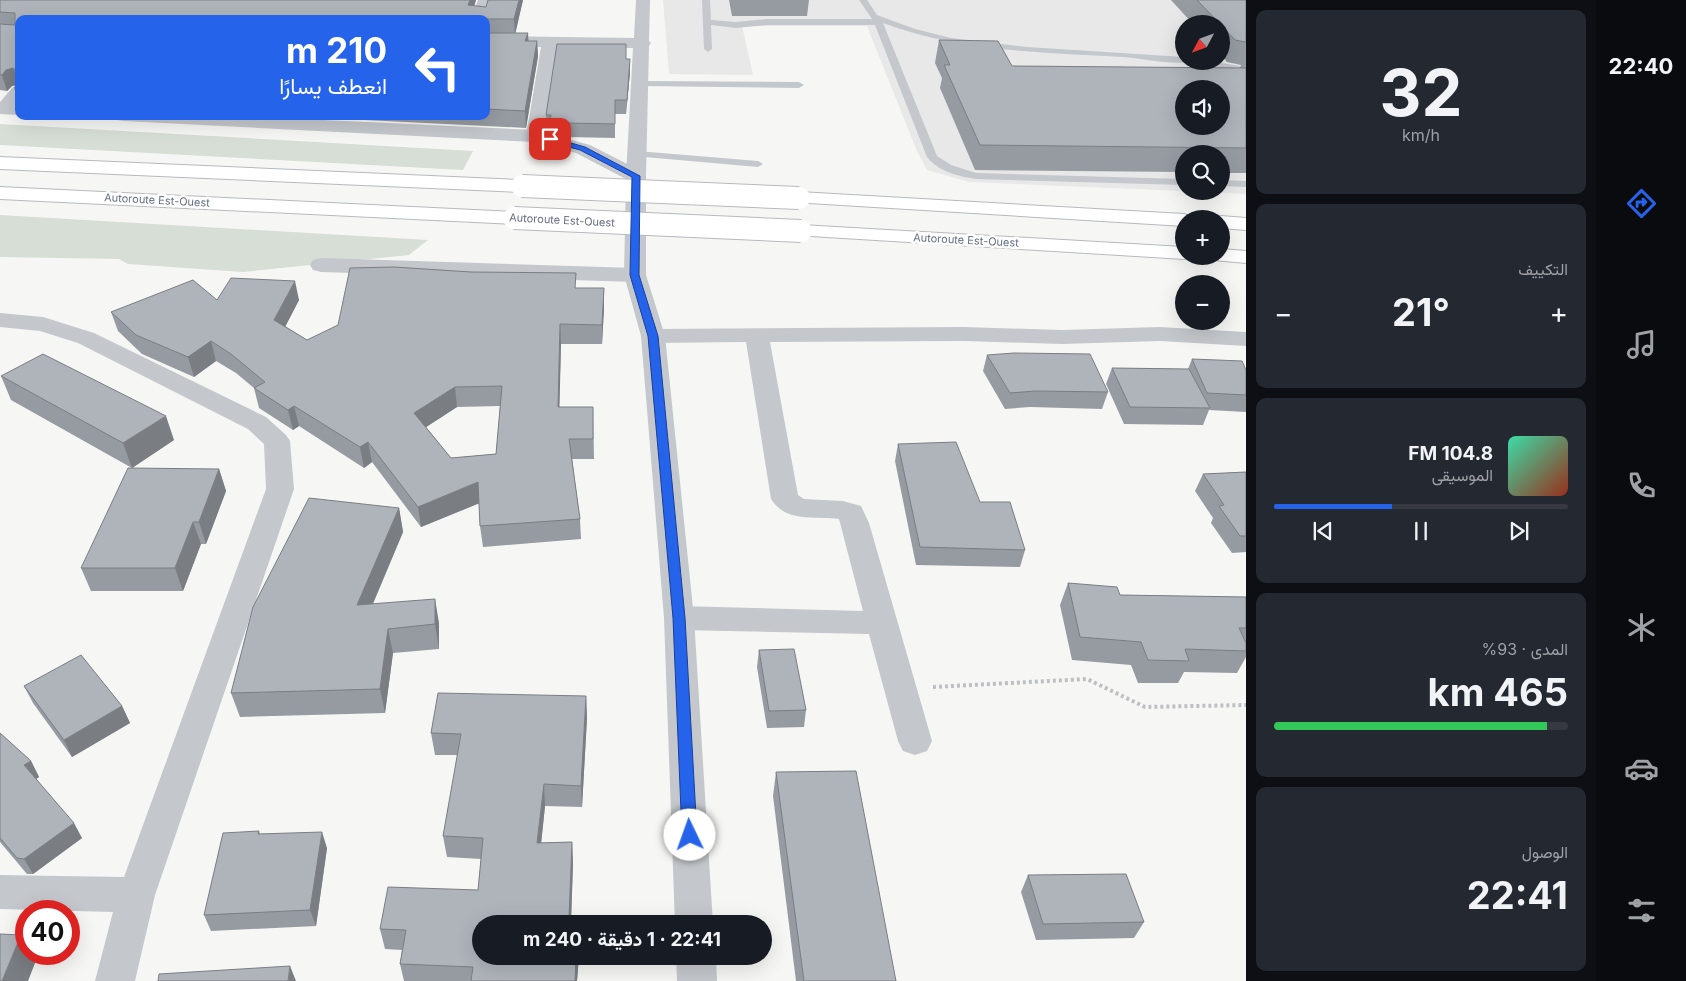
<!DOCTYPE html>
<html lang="ar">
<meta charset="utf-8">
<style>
:root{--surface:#171b24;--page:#242831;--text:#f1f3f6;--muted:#9ea1a6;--line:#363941;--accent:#2563eb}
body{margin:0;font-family:Inter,Vazirmatn,sans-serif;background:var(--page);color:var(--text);direction:rtl;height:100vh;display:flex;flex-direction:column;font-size:19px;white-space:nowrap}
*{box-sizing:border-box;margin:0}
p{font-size:16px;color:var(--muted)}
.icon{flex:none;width:28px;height:28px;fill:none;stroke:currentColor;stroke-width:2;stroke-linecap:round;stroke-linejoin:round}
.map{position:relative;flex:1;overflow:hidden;direction:ltr}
.side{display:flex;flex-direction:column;gap:10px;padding:10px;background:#0d0f14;width:350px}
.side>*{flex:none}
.top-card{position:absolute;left:15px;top:15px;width:475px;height:105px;border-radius:10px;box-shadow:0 5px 20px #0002;direction:rtl;background:#2563eb;color:#fff;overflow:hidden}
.needle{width:32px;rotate:229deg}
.fabs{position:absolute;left:1175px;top:15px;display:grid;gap:10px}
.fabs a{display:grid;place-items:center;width:55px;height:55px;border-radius:50%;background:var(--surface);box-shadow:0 5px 20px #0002;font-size:25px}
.speed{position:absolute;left:15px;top:900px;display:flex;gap:10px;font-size:25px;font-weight:700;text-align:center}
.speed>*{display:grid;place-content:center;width:65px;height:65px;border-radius:50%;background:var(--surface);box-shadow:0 5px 20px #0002;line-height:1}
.speed .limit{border:8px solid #d22;background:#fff;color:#111}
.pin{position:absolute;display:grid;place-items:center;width:42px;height:42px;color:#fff;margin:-21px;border-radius:10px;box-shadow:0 2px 8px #0006}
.me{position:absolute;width:55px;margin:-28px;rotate:357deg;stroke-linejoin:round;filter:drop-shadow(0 0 4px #0008)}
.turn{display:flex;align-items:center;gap:18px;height:105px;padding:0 20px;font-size:22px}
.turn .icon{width:65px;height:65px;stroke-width:2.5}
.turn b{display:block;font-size:35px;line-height:42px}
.big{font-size:38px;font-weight:700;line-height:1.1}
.side .widget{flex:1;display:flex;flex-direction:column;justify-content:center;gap:8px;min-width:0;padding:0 18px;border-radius:10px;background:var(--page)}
.side .dial{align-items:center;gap:0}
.dial b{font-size:65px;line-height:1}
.song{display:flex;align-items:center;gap:15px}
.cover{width:60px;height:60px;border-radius:8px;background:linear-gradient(135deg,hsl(160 70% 55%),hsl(10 70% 35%))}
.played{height:5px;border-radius:2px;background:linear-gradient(90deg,var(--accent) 40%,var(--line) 40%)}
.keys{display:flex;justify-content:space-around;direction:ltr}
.heat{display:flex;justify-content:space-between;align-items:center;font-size:28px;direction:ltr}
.charge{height:8px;border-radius:4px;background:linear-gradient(90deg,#34c759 93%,var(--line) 0)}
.trip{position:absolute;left:472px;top:915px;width:300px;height:50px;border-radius:25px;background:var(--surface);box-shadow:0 5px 20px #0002;font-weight:700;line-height:50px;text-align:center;direction:rtl}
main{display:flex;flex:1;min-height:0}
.tabs{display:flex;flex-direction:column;width:90px;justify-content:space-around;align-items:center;background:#090b0e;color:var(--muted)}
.tabs .icon{width:35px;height:35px}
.tabs .selected{color:var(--accent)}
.tabs b{font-size:22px;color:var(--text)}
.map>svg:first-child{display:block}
.built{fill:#e7e8e7;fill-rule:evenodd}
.green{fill:#d6ded5}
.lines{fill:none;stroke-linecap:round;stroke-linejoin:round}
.motorway-casing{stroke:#b7b9bd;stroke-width:2}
.path{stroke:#bebfc2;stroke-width:4;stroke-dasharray:3 3;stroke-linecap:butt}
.service{fill:#c4c7cb;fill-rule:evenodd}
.minor{fill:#c4c7cb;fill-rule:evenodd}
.tertiary{fill:#c4c7cb;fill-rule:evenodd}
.motorway{fill:#fff;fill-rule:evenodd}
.motorway-bridge-casing{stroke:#b7b9bd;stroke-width:24;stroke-linecap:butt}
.motorway-bridge{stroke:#fff;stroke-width:22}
.wall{fill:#969ba1;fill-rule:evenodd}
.shaded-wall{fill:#7a7e83}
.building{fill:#afb4bb;stroke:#7a7e83;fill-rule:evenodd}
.route{fill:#2563eb;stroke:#184099}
.labels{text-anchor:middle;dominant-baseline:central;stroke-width:5;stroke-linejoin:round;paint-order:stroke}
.far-street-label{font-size:11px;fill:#667084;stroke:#fff}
</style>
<main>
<nav class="tabs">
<b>22:40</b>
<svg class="icon selected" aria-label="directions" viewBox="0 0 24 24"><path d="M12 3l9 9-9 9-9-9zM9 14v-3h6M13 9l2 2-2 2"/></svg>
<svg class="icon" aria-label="music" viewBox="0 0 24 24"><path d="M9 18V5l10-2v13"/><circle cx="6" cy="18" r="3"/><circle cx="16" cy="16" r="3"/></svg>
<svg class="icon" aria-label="phone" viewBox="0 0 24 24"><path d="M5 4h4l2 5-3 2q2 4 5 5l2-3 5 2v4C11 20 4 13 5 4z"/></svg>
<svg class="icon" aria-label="climate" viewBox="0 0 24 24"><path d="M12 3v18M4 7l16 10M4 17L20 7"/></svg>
<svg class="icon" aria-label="car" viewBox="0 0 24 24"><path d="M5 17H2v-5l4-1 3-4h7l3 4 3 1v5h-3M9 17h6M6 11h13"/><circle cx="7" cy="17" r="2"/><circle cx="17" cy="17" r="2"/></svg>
<svg class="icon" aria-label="filters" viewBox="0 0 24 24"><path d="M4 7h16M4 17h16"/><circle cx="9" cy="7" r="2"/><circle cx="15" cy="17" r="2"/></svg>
</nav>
<section class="side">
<div class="widget dial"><b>32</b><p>km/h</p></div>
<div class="widget"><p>التكييف</p>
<div class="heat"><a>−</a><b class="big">21°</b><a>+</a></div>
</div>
<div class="widget">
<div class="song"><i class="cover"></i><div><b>104.8 FM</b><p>الموسيقى</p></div></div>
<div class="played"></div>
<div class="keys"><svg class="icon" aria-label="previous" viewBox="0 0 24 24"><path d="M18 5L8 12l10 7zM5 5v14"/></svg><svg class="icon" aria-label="pause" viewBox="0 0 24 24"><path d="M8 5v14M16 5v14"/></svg><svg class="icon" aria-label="next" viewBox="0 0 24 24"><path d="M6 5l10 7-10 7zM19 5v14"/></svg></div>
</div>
<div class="widget"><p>المدى · 93%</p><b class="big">465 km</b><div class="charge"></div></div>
<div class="widget"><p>الوصول</p><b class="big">22:41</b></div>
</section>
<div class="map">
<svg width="1246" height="981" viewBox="0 0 1246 981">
<rect width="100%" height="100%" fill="#f6f7f4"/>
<path class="built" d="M 663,0 L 1246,0 L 1246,194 L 1190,191 L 1221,191 L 1221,154 L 1184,154 L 1184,191 L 969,182 L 927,170 L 917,151 L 867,26 L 742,26 L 753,75 L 669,74 ZM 1184,24 L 1221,24 L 1221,61 L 1184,61 ZM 1184,89 L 1221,89 L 1221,126 L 1184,126 Z"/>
<g class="green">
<path d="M 0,124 L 473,151 L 463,170 L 0,145 Z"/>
<path d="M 0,215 L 428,240 L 409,255 L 243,272 L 128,264 L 119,259 L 0,257 Z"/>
</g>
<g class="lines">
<g class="motorway-casing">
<g id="motorway">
<path d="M 0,157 L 522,180 L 529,182 L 532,186 L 529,190 L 522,192 L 0,169 Z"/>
<path d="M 0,187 L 514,212 L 521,214 L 524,218 L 521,222 L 514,224 L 0,199 Z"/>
<path d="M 799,192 L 1184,214 L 1191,216 L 1193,219 L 1184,219 L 1184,226 L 792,202 L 789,198 L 792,194 Z"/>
<path d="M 1221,216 L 1246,218 L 1246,230 L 1221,228 L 1221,219 L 1213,219 Z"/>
<path d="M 801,225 L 1184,247 L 1184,256 L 1192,256 L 1184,259 L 794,235 L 791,231 L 794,227 Z"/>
<path d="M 1221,249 L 1246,251 L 1246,263 L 1213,260 L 1211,256 L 1221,256 Z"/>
</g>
</g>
<path class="path" d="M 933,687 L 1087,679 L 1145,707 L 1246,705"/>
<g class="service">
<path d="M 702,0 L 710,0 L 711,20 L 736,22 L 767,19 L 872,19 L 859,0 L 867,0 L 877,15 L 915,29 L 951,38 L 1027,47 L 1184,57 L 1184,61 L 1187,62 C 1172,65 1140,58 1123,57 C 1041,52 961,52 883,23 L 937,156 L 951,165 L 976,173 L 1184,179 L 1184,185 L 976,179 C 958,176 939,172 927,157 L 875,25 L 767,25 L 736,28 L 711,25 L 712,49 L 708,52 L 704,49 Z"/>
<path d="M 1188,61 L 1210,61 L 1246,67 L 1246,73 L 1192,64 Z"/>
<path d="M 641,81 L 799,82 L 804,85 L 799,88 L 638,86 L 638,82 Z"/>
<path d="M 637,151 L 758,161 L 763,164 L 758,167 L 633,156 L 632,154 Z"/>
<path d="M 1221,180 L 1246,181 L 1246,187 L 1221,186 Z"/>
</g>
<g class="minor">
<path d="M 478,0 L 492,0 L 486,20 L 471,19 Z"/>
<path d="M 636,0 L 650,0 L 649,41 L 651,43 L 649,46 L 646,176 L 643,180 L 636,182 L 629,180 L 626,176 L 633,48 L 557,47 L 544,136 L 542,140 L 535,142 L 528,140 L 526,136 L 541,47 L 486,46 L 486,36 L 634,38 Z"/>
<path d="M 19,86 L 19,102 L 9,113 L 0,114 L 0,102 L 13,87 Z"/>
<path d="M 321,258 L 635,268 L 643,270 L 646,275 L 643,280 L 635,282 L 321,272 L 313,270 L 310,265 L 313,260 Z"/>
<path d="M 0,313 L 43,317 L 94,333 L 266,417 L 286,435 L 290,441 L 294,489 L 155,895 L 135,981 L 95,981 L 113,912 L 0,909 L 0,875 L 124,877 L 266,489 L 264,444 L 248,429 L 78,343 L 40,331 L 0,327 Z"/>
<path d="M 964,327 L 1062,330 L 1160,327 L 1246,332 L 1246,346 L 1160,341 L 1062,344 L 964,341 L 770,342 L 798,495 L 804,499 L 843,501 L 861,506 L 869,523 L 932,741 L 927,751 L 915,755 L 903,751 L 898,741 L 869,634 L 679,630 L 668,626 L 664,618 L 668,610 L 679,606 L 863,611 L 839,519 C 815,516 786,523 771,499 L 746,342 L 653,343 L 645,341 L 641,336 L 645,331 L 653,329 Z"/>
</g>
<g class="tertiary">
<path d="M 0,104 L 19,105 L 19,115 L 0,114 Z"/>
<path d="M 114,116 L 240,116 L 535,130 L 590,145 L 643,172 L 646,176 L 646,275 L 665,336 L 694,618 L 713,924 L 675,924 L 664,618 L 641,336 L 624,275 L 626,179 L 576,153 L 534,142 L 123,121 L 117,120 Z"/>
<path d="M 676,956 L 716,956 L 717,981 L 677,981 Z"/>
</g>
<use href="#motorway" class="motorway"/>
<g class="motorway-bridge-casing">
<g id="motorway-bridge">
<path d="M 522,186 L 799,198"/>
<path d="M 514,218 L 801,231"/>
</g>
</g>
<use href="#motorway-bridge" class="motorway-bridge"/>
</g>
<g class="wall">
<path d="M 0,0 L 476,0 L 474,6 L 486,7 L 488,0 L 523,0 L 515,33 L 528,33 L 528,41 L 537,41 L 538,56 L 526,128 L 285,116 L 486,116 L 486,19 L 19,19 L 19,100 L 15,90 L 15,85 L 12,86 L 7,91 L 0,90 Z"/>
<path d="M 729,0 L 809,0 L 807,16 L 732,16 Z"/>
<path d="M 1171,0 L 1246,0 L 1246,173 L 1221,173 L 1221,154 L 1184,154 L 1184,172 L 975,170 L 940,88 L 942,78 L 935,63 L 939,40 L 1012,66 L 1240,68 L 1241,65 L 1227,62 L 1221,55 L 1221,24 L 1193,24 Z"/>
<path d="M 626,59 L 630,72 L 626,114 L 615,114 L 615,138 L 566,137 L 551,132 L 550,129 L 547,129 L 546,115 Z"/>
<path d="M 577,288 L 604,288 L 604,308 L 602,344 L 561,344 L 559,407 L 593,407 L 594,459 L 572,459 L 580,519 L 581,539 L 483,547 L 480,526 L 479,503 L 421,527 L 372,462 L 364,468 L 299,426 L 293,430 L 259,408 L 254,388 L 236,373 L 216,361 L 194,377 L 142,354 L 118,331 L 111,312 L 217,300 L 299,300 L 285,326 L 307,340 ZM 500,406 L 496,454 L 451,458 L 426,427 L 457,407 Z"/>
<path d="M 987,355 L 1108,392 L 1102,409 L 1030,407 L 1005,409 L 983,371 Z"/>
<path d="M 1192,359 L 1246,370 L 1246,412 L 1209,410 L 1203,425 L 1124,424 L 1106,384 L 1112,368 L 1188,369 Z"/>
<path d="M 1,376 L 174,440 L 132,468 L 11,400 Z"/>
<path d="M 898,444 L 980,502 L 1025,550 L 1020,567 L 916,565 L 895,461 Z"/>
<path d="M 219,469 L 226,491 L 206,544 L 201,544 L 183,591 L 91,591 L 81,568 Z"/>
<path d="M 1246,472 L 1246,552 L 1232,553 L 1211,523 L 1213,518 L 1195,491 L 1203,474 Z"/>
<path d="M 399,508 L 403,532 L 373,604 L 439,623 L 439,649 L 393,653 L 385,713 L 240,717 L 231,693 Z"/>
<path d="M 1068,583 L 1120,595 L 1246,597 L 1246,657 L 1237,673 L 1184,672 L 1178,683 L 1138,683 L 1131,665 L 1072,660 L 1060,605 Z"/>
<path d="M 759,650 L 806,710 L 804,727 L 767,728 L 757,667 Z"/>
<path d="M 24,686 L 122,706 L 130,723 L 72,757 L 33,703 Z"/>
<path d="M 586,696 L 587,718 L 582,807 L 545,806 L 541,843 L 572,842 L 573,863 L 571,917 L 579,917 L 579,924 L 481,924 L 481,956 L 579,956 L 577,981 L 404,981 L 400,964 L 402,950 L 385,949 L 380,929 L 478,890 L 481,859 L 447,857 L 443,836 L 458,755 L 435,755 L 431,733 Z"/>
<path d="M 0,733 L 31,761 L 39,777 L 36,779 L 82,838 L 33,874 L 27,874 L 0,842 Z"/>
<path d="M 776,772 L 896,981 L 796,981 L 773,796 Z"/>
<path d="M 259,831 L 260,834 L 327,848 L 316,926 L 211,931 L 204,915 Z"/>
<path d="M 1028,875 L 1144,922 L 1134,938 L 1036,940 L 1021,892 Z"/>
</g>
<g class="shaded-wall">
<path d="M 470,0 L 476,0 L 470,19 L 468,5 Z"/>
<path d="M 519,0 L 523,0 L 515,35 L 514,19 Z"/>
<path d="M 528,33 L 529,49 L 525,41 Z"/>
<path d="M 537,41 L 538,56 L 526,128 L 525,111 Z"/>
<path d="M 630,59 L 630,72 L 626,114 L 627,100 Z"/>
<path d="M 13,68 L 19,84 L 12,86 L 7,91 L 2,75 L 6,70 Z"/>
<path d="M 295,281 L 299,300 L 279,339 L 274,320 Z"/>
<path d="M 604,288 L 604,308 L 602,344 L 602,325 Z"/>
<path d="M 560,324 L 561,344 L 559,427 L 558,407 Z"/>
<path d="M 211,341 L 216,361 L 194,377 L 188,357 Z"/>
<path d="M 455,387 L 457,407 L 417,433 L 414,413 Z"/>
<path d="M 294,406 L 299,426 L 293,430 L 288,410 Z"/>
<path d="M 166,416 L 174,440 L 132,468 L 123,443 Z"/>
<path d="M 368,442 L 372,462 L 364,468 L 360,447 Z"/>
<path d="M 219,469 L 226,491 L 206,544 L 199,522 Z"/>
<path d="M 478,482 L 480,503 L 421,527 L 418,507 Z"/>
<path d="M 399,508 L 403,532 L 362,629 L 357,605 Z"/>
<path d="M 193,522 L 201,544 L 183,591 L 175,568 Z"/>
<path d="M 435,599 L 439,623 L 439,649 L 435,624 Z"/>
<path d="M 388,629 L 393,653 L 385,713 L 380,689 Z"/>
<path d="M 586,696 L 587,718 L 582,807 L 581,786 Z"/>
<path d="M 122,706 L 130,723 L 72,757 L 64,740 Z"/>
<path d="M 31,761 L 39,777 L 33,781 L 24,765 Z"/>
<path d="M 544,784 L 545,806 L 539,864 L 537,843 Z"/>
<path d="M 74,823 L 82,838 L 33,874 L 24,859 Z"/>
<path d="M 322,832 L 327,848 L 316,926 L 310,910 Z"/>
<path d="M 572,842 L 573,863 L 571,924 L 569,917 Z"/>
<path d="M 21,935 L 26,942 L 26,954 L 34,954 L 37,958 L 28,981 L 2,981 Z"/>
<path d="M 576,956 L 579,956 L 577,981 L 575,981 Z"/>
<path d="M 290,966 L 296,981 L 288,981 Z"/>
</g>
<g class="building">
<path d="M 0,0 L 470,0 L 468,5 L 486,7 L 488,0 L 519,0 L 514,19 L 19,19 L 19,75 L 15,75 L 15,70 L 13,68 L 6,70 L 2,75 L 0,75 L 0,24 L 15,25 L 15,13 L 0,12 Z"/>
<path d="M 1197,0 L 1246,0 L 1246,42 L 1235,40 L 1221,25 L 1221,24 L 1220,24 Z"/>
<path d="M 486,33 L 528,33 L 525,41 L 537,41 L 525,111 L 486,109 Z"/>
<path d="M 939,40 L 998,41 L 1012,66 L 1246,68 L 1246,148 L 980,145 L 944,65 L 950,65 ZM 1184,89 L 1221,89 L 1221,126 L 1184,126 Z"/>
<path d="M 557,44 L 626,44 L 626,59 L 630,59 L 627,100 L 615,100 L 615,124 L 566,123 L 550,119 L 551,115 L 546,115 Z"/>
<path d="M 19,80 L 19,90 L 15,90 L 15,83 Z"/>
<path d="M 394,267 L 471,272 L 576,273 L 575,288 L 604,288 L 602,325 L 560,324 L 558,407 L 593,407 L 593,439 L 569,439 L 580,519 L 480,526 L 478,482 L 418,507 L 368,442 L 360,447 L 294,406 L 288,410 L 254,388 L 265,382 L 231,354 L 211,341 L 188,357 L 136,335 L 111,312 L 193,280 L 217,300 L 231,278 L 295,281 L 274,320 L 307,340 L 338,325 L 350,268 ZM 502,386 L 496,454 L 451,458 L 414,413 L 455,387 Z"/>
<path d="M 1014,353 L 1090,354 L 1108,392 L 1035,391 L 1010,393 L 987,355 Z"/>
<path d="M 43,354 L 166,416 L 123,443 L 1,376 Z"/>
<path d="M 1192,359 L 1242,361 L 1246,370 L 1246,395 L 1207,393 Z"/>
<path d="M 1112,368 L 1189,369 L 1210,408 L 1130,407 Z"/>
<path d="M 956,442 L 980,502 L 1010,502 L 1025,550 L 920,547 L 898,444 Z"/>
<path d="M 128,468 L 219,469 L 199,522 L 193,522 L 175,568 L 81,568 Z"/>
<path d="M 1246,472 L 1246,536 L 1240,536 L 1219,506 L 1224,505 L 1203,474 Z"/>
<path d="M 309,498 L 399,508 L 357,605 L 435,599 L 435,624 L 388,629 L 380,689 L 231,693 L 253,607 Z"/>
<path d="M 1068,583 L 1117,587 L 1120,595 L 1246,597 L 1246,628 L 1239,628 L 1246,643 L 1246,651 L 1185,649 L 1189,661 L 1148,660 L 1141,642 L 1080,637 Z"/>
<path d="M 794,649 L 806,710 L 769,711 L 759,650 Z"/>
<path d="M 81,655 L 122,706 L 64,740 L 24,686 Z"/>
<path d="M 438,693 L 586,696 L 581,786 L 544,784 L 537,843 L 572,842 L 569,917 L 579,917 L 578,924 L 481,924 L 481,956 L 576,956 L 575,981 L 471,981 L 473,967 L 400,964 L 406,930 L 380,929 L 388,887 L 478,890 L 483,838 L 443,836 L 461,734 L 431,733 Z"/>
<path d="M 0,733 L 31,761 L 24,765 L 74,823 L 24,859 L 17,858 L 0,838 Z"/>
<path d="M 856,771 L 896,981 L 804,981 L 776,772 Z"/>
<path d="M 259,831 L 258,834 L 322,832 L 310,910 L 204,915 L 223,833 Z"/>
<path d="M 1126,874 L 1144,922 L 1043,924 L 1028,875 Z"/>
<path d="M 0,934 L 21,935 L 2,981 L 0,981 Z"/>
<path d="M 290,966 L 288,981 L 158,981 L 159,974 Z"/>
</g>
<path class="route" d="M 550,137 L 585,147 L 640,176 L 639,275 L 658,336 L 685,618 L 697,835 L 695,839 L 690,841 L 685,839 L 682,835 L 673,618 L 648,336 L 630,275 L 632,177 L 580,150 L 547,141 L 546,139 Z"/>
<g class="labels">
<g class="far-street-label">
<text transform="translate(157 200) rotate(3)">Autoroute Est-Ouest</text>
<text transform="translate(562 220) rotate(3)">Autoroute Est-Ouest</text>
<text transform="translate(966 240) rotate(3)">Autoroute Est-Ouest</text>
</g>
</g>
</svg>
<div class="fabs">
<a><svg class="needle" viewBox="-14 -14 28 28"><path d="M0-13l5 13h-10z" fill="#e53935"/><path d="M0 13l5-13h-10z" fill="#9ea1a6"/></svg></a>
<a><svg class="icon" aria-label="sound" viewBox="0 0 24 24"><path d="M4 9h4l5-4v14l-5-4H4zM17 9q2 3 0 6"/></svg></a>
<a><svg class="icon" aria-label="search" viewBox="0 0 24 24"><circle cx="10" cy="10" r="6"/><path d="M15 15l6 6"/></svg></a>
<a>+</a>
<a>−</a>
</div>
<div class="speed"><div class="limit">40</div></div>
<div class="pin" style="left:550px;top:139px;background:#d93025"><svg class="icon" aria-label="arrive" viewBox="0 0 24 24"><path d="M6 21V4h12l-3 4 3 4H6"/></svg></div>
<svg class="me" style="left:690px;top:835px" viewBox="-20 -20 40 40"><circle r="19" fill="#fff"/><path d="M0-13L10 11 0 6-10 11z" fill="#2563eb"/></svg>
<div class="trip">22:41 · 1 دقيقة · 240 m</div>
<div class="top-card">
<div class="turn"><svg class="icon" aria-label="left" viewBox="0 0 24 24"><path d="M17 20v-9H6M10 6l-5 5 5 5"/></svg><div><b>210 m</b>انعطف يسارًا</div></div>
</div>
</div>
</main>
